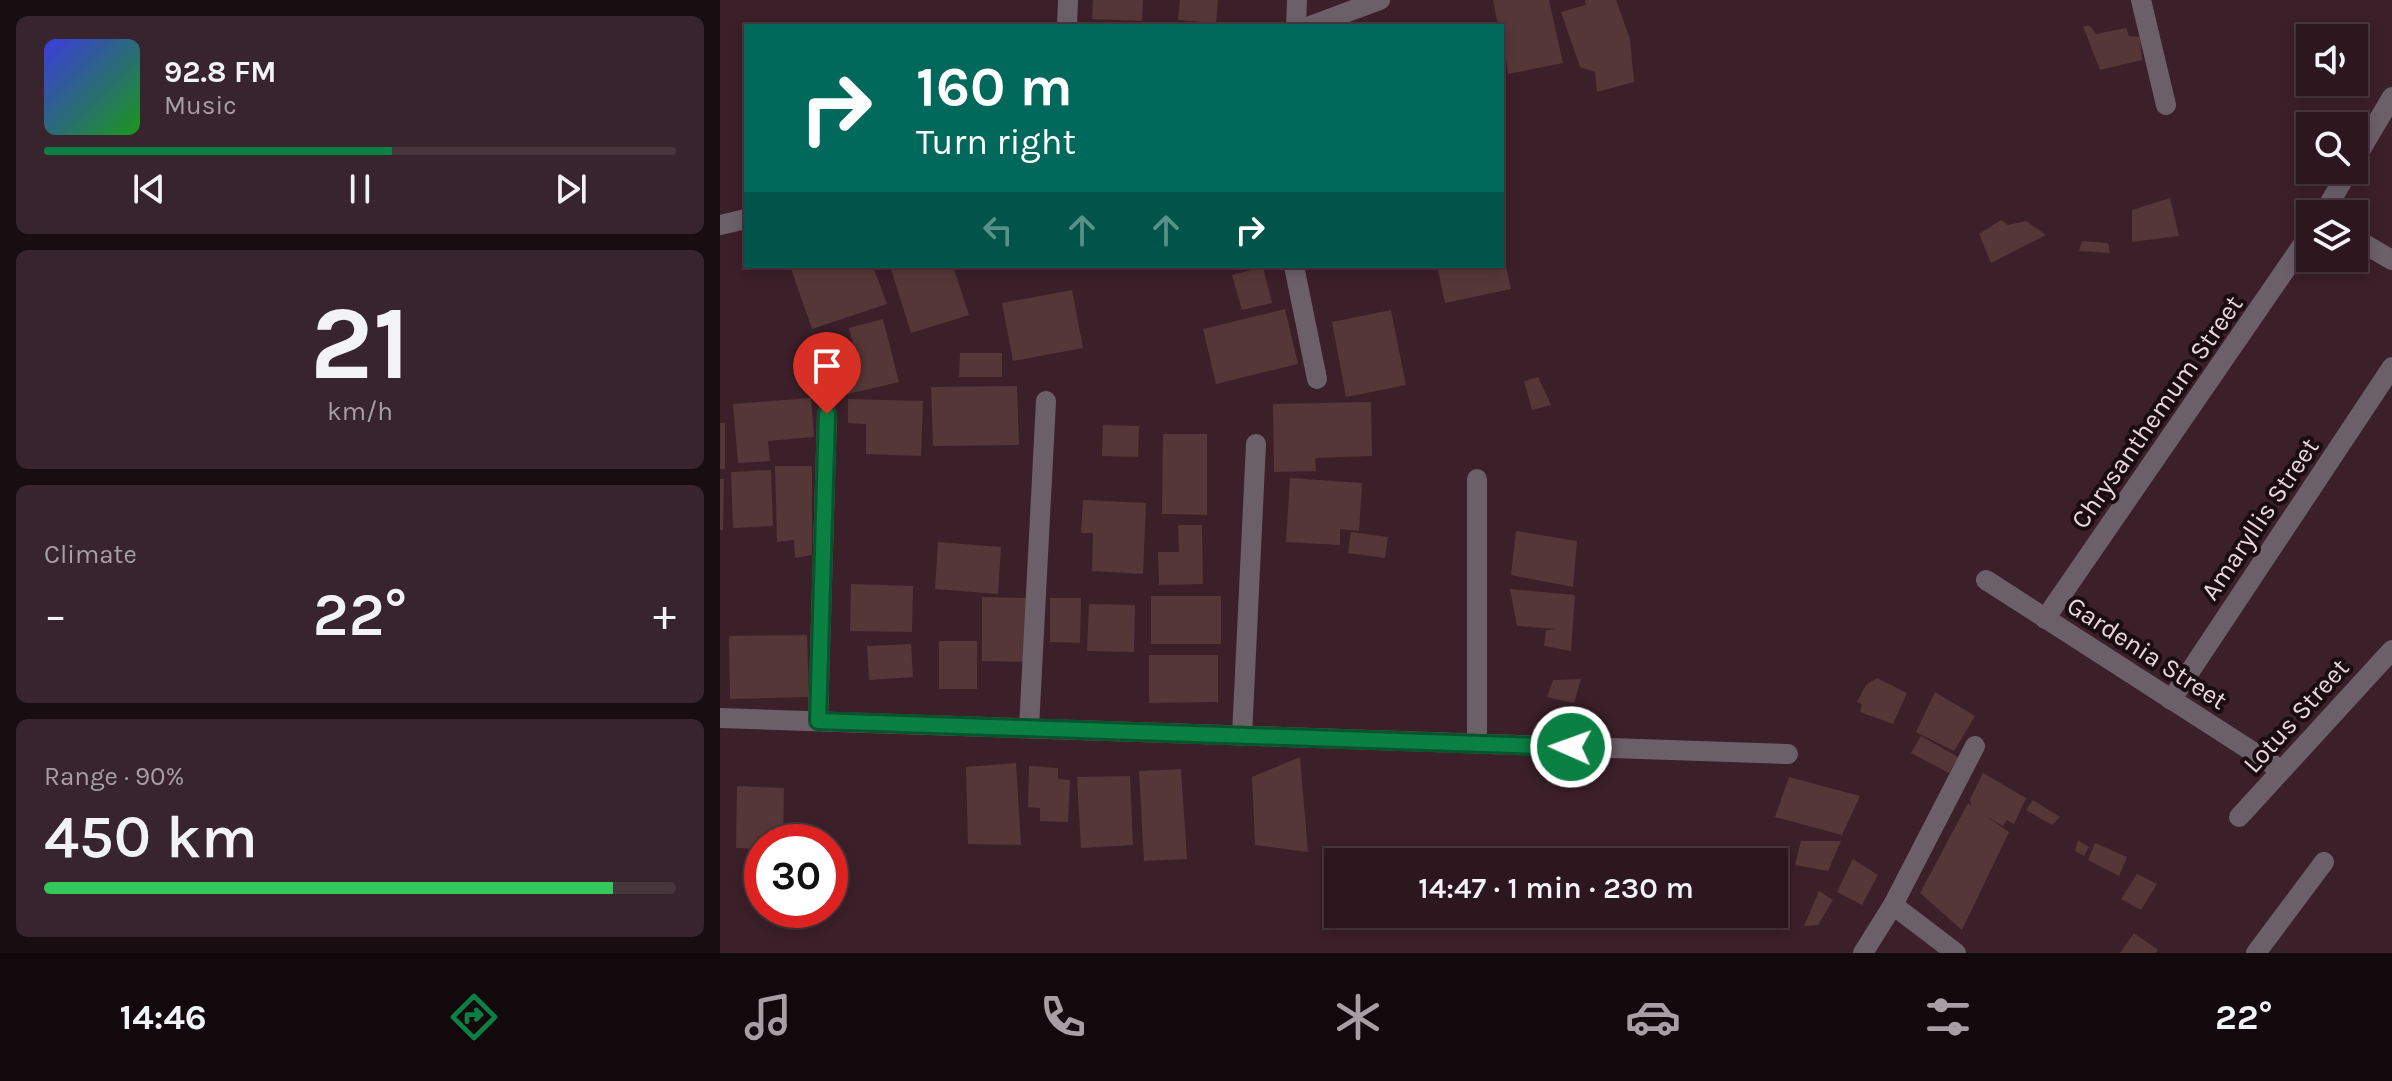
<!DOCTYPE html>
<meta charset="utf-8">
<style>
:root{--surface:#2c171f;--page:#38242c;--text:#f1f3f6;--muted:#a69fa4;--line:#48363d;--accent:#0b8043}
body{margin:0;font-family:Karla,sans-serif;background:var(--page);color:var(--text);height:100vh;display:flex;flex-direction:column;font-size:30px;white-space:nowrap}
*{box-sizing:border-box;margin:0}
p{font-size:26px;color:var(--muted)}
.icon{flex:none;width:44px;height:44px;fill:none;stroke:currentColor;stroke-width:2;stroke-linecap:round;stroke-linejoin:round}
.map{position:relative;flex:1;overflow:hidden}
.side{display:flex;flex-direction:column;gap:16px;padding:16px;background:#180d11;width:720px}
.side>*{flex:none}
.banner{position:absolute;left:24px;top:24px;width:760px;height:244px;border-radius:0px;box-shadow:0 4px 12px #0003,0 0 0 2px var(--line);background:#00695c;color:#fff;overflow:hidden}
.tools{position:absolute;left:1576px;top:24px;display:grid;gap:16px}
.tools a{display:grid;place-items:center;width:72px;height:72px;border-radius:0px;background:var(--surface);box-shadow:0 4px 12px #0003,0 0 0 2px var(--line);font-size:40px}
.speed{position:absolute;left:24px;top:824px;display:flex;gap:16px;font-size:40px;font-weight:700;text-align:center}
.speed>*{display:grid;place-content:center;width:104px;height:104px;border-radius:50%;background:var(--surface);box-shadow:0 4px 12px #0003,0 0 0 2px var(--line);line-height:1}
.speed .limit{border:12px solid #d22;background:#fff;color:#111}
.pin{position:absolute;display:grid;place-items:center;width:68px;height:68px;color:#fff;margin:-82px -34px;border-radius:50% 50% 50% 0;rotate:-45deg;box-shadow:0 0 8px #0007}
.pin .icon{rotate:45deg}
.me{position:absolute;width:88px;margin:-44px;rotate:272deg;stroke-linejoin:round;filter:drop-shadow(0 0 6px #0008)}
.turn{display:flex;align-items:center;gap:28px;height:168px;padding:0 40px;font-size:36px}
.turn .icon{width:104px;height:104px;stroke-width:2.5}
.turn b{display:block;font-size:56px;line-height:68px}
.lanes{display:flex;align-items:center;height:76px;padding:0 40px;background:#0003;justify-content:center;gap:40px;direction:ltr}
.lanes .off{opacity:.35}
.big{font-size:60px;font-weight:600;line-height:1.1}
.side .card{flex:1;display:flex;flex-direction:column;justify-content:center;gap:12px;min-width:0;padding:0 28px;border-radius:12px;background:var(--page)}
.side .dial{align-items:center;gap:0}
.dial b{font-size:104px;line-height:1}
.song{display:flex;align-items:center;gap:24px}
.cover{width:96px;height:96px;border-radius:12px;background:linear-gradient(135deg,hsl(240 70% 55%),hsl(120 70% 35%))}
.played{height:8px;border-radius:4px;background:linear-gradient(90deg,var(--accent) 55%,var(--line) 55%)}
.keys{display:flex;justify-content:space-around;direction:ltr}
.heat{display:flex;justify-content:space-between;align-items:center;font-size:44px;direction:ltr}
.charge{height:12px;border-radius:6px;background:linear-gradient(90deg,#34c759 90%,var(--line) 0)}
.trip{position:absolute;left:604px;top:848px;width:464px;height:80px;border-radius:0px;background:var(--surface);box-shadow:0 4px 12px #0003,0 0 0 2px var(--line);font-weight:600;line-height:80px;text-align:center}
.tab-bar{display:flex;height:128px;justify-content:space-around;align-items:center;background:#12090c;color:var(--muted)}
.tab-bar .icon{width:56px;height:56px}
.tab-bar .selected{color:var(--accent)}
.tab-bar b{font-size:36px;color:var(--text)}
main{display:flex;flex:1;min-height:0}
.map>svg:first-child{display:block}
.building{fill:#563737}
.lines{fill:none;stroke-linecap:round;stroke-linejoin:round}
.street{stroke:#6c6068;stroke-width:20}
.route-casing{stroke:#07532c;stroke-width:20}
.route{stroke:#0b8043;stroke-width:14}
.labels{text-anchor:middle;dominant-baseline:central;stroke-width:8;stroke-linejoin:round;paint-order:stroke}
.street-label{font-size:26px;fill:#ead7dd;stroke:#1a0d11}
</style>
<main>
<section class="side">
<div class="card">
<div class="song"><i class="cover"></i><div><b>92.8 FM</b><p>Music</p></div></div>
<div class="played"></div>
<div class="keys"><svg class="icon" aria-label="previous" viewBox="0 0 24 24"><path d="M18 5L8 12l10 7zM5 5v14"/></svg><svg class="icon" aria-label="pause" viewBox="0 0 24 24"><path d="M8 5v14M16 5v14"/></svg><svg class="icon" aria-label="next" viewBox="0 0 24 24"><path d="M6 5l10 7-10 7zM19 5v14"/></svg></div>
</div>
<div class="card dial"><b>21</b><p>km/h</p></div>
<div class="card"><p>Climate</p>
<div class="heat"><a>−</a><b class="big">22°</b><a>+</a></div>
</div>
<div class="card"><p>Range · 90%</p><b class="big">450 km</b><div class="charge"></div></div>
</section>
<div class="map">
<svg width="1672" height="953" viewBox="0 0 1672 953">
<rect width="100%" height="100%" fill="#3b1f29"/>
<g class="building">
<path d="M 373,0 L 423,0 L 422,21 L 372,19 Z"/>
<path d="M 460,0 L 498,0 L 496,23 L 458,20 Z"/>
<path d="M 773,0 L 829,0 L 843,63 L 788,74 L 782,26 L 778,26 Z"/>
<path d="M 865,0 L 896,0 L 910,39 L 914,82 L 877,92 L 875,72 L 860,67 L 841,12 L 866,5 Z"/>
<path d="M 1363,26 L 1370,26 L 1376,34 L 1406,28 L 1409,36 L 1420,37 L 1422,60 L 1380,70 Z"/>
<path d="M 1450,198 L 1459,236 L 1412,242 L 1412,210 Z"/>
<path d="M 1281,220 L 1288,225 L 1306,221 L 1326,235 L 1271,263 L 1259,234 Z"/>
<path d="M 1362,241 L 1388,243 L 1390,253 L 1359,251 Z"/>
<path d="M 783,253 L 791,289 L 725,303 L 717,266 L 782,266 Z"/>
<path d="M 70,266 L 153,266 L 167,304 L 92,329 Z"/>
<path d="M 170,266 L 233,266 L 249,315 L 191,333 Z"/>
<path d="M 543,267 L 552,303 L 522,310 L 512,275 Z"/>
<path d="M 352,290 L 363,348 L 293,361 L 282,303 Z"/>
<path d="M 565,309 L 578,364 L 496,384 L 483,329 Z"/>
<path d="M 671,310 L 686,385 L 626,397 L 612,322 Z"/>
<path d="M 163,319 L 179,382 L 115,397 L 106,360 L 135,353 L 129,328 Z"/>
<path d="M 240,353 L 282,353 L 282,377 L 239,377 Z"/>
<path d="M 818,377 L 831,405 L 812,410 L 804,381 Z"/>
<path d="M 297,386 L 299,445 L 213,446 L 211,387 Z"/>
<path d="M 91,398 L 94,437 L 48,441 L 50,461 L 18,463 L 13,404 Z"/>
<path d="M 128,399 L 203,401 L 201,456 L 146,454 L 146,424 L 128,423 Z"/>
<path d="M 651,402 L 652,456 L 595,458 L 596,471 L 554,472 L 553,404 Z"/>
<rect x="0" y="423" width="5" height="46"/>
<path d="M 383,425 L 419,426 L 418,457 L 382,456 Z"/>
<path d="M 443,434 L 487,434 L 487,515 L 442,514 Z"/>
<path d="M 55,466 L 92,466 L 92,555 L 75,558 L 74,540 L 57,542 Z"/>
<path d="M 51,470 L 53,526 L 13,528 L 11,472 Z"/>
<path d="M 570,478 L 642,483 L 639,531 L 620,529 L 620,545 L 566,542 Z"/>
<path d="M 0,479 L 4,479 L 3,530 L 0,530 Z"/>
<path d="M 363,500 L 426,503 L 423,574 L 372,571 L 373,533 L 361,533 Z"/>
<path d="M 458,525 L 482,525 L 483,584 L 439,585 L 438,552 L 459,552 Z"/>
<path d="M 796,531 L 857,541 L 853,587 L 791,575 Z"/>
<path d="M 631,532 L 668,537 L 665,558 L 628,553 Z"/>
<path d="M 218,542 L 281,547 L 278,594 L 215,589 Z"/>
<path d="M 131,584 L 193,586 L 192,632 L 130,631 Z"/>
<path d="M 790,589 L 855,595 L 851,651 L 824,646 L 826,630 L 836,629 L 797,626 Z"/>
<rect x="431" y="596" width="70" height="48"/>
<path d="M 262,597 L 307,598 L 306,662 L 262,661 Z"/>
<path d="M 330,598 L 361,598 L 360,643 L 330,642 Z"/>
<path d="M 369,604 L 415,605 L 414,652 L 367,651 Z"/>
<path d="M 87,635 L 89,697 L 10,699 L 9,636 Z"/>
<rect x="219" y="641" width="38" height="48"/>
<path d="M 191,644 L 193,677 L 149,680 L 147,646 Z"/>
<path d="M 429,655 L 498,655 L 498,702 L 429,703 Z"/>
<path d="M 1157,678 L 1187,693 L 1173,724 L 1140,712 L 1142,704 L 1137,702 L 1146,685 Z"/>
<path d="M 861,679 L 854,703 L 827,697 L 833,680 Z"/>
<path d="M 1215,692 L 1255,716 L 1234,751 L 1196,732 Z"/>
<path d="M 1201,736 L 1238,757 L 1229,773 L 1191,753 Z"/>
<path d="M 580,757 L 588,852 L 535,845 L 532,777 Z"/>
<path d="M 296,763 L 301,845 L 248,844 L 246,767 Z"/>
<path d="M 309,766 L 338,768 L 338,779 L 350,780 L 348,822 L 320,821 L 320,808 L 308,807 Z"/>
<path d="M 461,769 L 467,859 L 424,861 L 419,771 Z"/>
<path d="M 1263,773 L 1306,798 L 1294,824 L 1287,820 L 1283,826 L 1267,817 L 1289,832 L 1242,930 L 1200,893 L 1248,803 L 1251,806 L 1250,799 Z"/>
<path d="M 410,776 L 413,845 L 361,848 L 357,777 Z"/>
<path d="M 1069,777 L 1140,796 L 1122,835 L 1055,817 Z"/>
<path d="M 17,786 L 64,788 L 63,842 L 42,842 L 42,849 L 16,848 Z"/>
<path d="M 1313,800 L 1340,817 L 1332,825 L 1306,810 Z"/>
<path d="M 1358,840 L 1369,847 L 1364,856 L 1355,851 Z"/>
<path d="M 1081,841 L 1121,841 L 1108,871 L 1075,865 Z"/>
<path d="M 1375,843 L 1407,857 L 1399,876 L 1368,860 Z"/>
<path d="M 723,850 L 749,850 L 748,862 L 725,862 Z"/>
<path d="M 1133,859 L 1158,875 L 1142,905 L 1117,892 Z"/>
<path d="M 1417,874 L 1437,884 L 1421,910 L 1401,899 Z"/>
<path d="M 1099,891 L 1113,900 L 1098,925 L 1084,926 Z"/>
<path d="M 1414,933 L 1438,950 L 1436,953 L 1400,953 Z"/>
</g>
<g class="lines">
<g class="street">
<path d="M 1421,0 L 1446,105"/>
<path d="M 347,26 L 348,0"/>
<path d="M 576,26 L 577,0"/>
<path d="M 590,26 L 660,0"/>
<path d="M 1634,161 L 1672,97"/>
<path d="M 1603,214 L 1629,170"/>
<path d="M 0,225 L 26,219"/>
<path d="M 1634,238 L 1672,260"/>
<path d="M 574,266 L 597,379"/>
<path d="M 757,479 L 757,744"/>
<path d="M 1266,580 L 1561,770"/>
<path d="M 1325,619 L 1590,234"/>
<path d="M 1451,700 L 1672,367"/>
<path d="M 0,718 L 1068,754"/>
<path d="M 98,721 L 107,414"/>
<path d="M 309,728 L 326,401"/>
<path d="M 522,736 L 536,444"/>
<path d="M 1519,817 L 1672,650"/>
<path d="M 1173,905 L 1236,953"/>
<path d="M 1143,953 L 1173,905 L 1255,746"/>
<path d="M 1536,953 L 1604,862"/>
</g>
</g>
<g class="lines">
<g class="route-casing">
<path id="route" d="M 107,414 L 98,721 L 851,747"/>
</g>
<use href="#route" class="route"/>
</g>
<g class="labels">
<g class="street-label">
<text transform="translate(1437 412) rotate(-55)">Chrysanthemum Street</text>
<text transform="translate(1540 519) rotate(-56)">Amaryllis Street</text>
<text transform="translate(1427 653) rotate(33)">Gardenia Street</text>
<text transform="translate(1576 716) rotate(-48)">Lotus Street</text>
</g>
</g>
</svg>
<div class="tools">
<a><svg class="icon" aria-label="sound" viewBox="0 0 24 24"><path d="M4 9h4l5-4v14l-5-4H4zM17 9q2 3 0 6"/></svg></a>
<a><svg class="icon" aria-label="search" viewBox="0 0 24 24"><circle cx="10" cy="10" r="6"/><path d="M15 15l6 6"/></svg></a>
<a><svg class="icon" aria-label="layers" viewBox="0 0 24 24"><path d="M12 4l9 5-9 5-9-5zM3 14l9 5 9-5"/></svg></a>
</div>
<div class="speed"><div class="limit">30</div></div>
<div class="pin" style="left:107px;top:414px;background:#d93025"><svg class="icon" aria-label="arrive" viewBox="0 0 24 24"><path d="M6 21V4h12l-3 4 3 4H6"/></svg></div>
<svg class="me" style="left:851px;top:747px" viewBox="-20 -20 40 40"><circle r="17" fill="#0b8043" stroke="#fff" stroke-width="3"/><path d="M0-11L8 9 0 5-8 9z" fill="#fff"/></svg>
<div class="trip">14:47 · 1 min · 230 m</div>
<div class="banner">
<div class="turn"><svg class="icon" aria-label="right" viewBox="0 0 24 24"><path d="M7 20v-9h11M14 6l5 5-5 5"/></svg><div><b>160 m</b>Turn right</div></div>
<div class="lanes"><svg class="icon off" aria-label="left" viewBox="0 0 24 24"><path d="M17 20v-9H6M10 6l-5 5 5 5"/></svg><svg class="icon off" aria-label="ahead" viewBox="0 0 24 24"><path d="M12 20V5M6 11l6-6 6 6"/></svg><svg class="icon off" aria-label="ahead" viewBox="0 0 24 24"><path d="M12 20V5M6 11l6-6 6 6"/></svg><svg class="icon" aria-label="right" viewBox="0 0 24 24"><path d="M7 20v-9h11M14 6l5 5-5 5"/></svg></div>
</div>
</div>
</main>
<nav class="tab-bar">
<b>14:46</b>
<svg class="icon selected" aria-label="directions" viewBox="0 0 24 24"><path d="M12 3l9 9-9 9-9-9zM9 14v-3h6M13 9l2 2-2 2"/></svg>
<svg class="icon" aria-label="music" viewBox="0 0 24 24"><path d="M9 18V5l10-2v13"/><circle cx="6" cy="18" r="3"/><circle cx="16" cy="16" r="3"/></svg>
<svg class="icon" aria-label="phone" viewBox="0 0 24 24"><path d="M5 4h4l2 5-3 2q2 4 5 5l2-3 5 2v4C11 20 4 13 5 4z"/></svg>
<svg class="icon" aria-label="climate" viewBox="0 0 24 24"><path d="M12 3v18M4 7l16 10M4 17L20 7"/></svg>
<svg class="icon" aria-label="car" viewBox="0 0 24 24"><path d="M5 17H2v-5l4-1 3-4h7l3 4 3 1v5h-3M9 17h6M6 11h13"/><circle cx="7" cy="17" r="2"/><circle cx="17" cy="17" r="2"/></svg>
<svg class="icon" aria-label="filters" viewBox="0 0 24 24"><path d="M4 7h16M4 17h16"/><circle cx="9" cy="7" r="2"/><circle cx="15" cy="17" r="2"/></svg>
<b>22°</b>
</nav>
